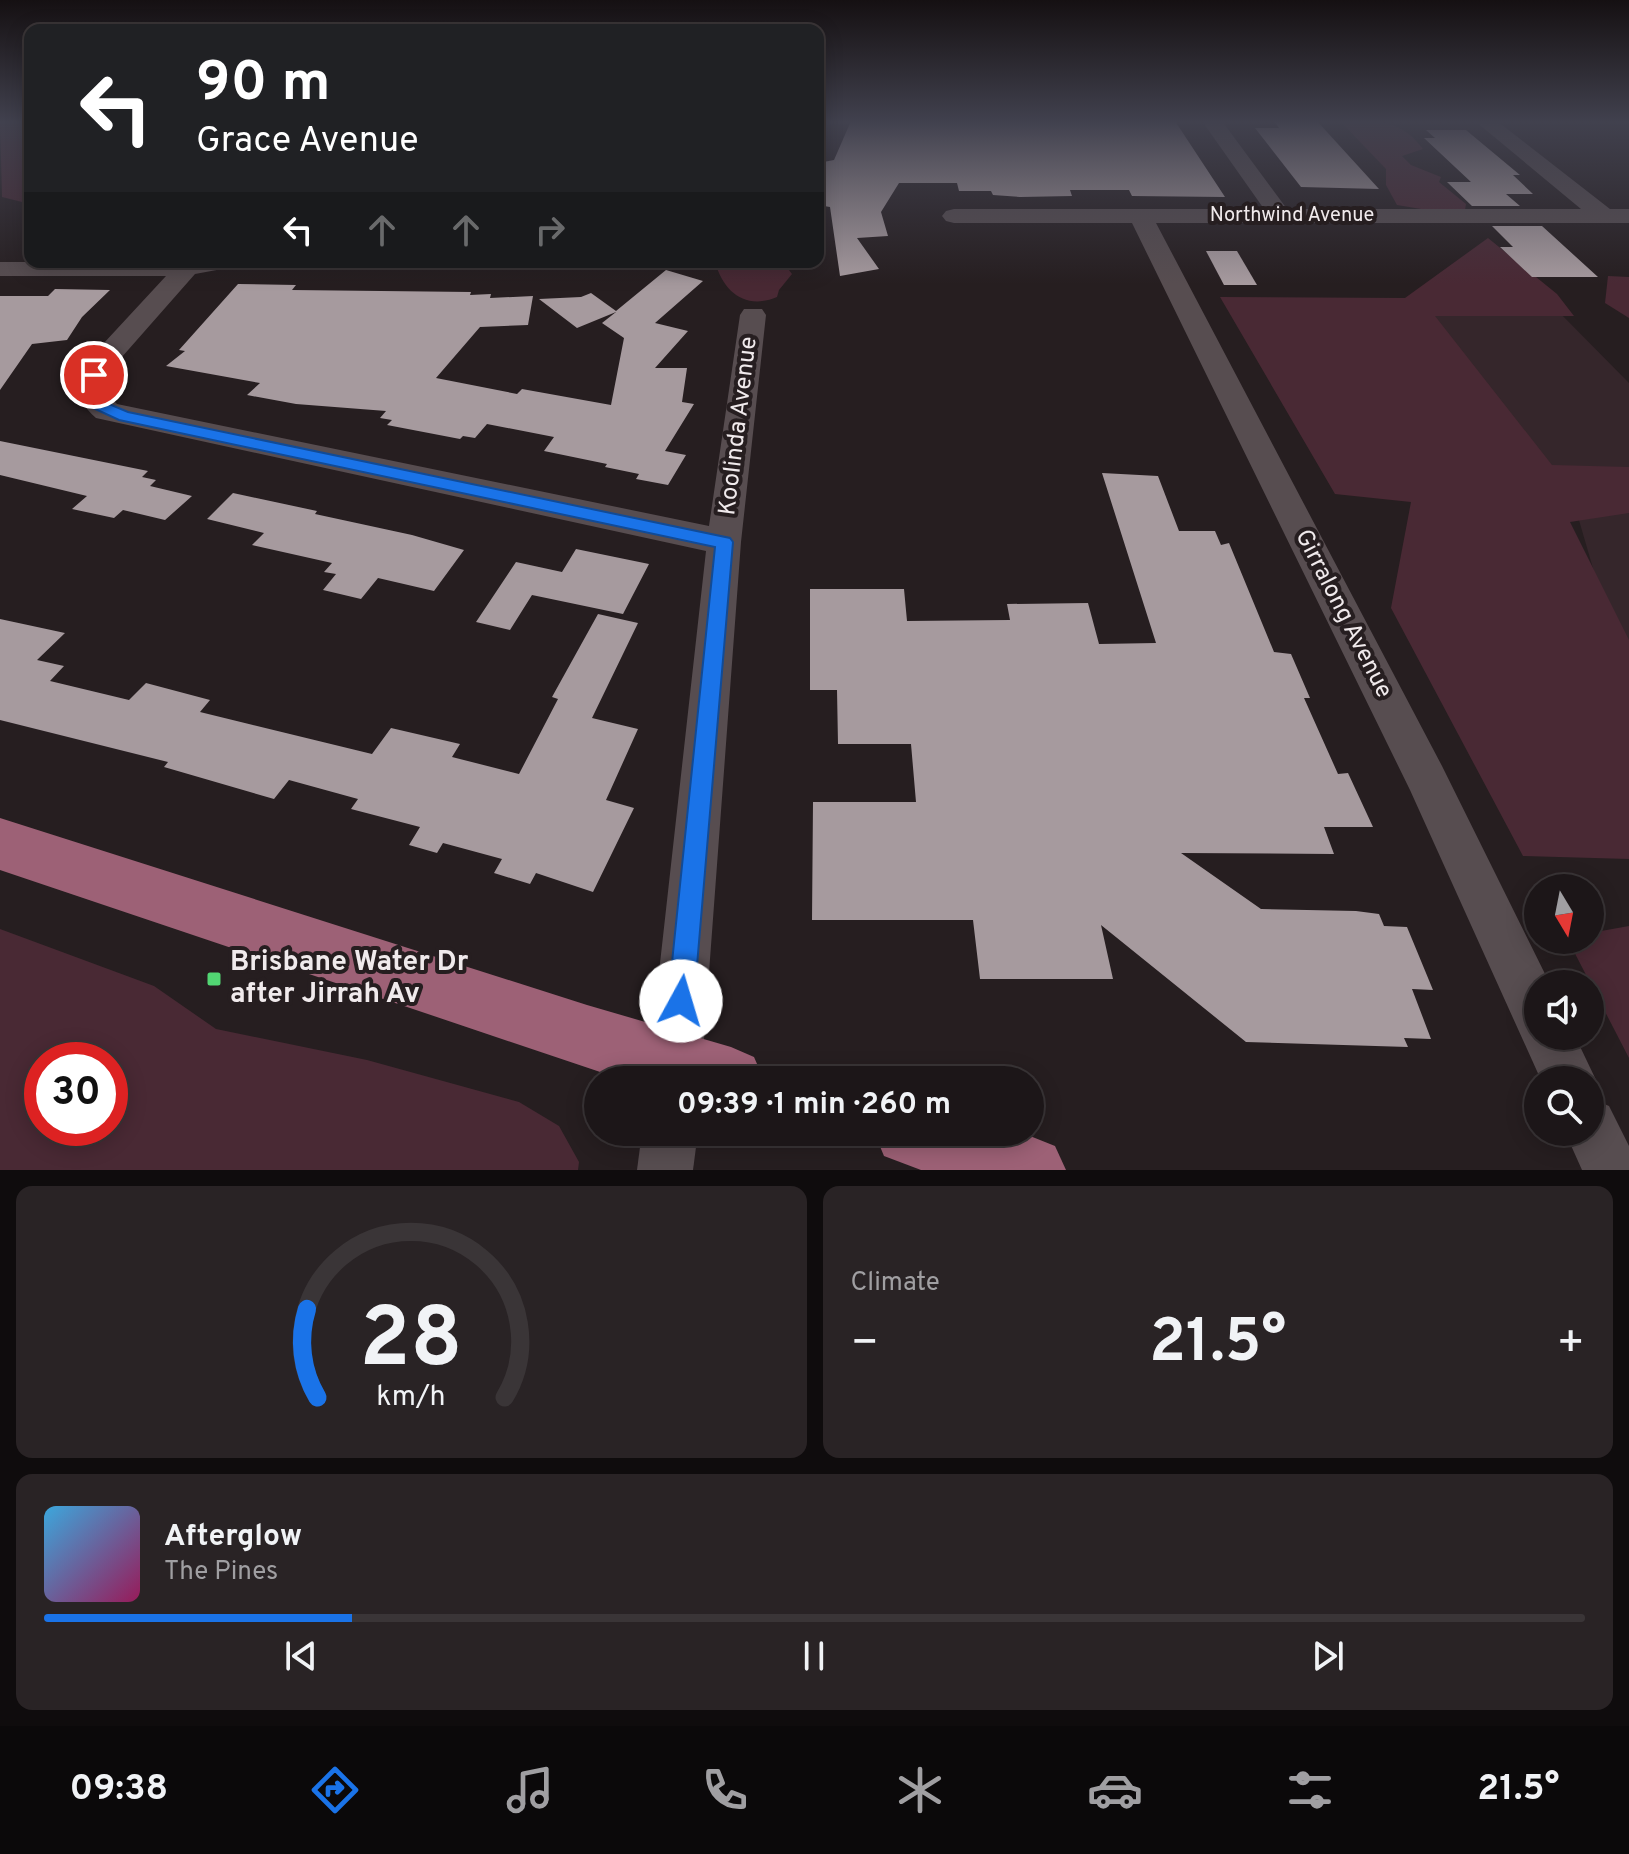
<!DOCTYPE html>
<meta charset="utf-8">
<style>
:root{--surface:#1c1618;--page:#292325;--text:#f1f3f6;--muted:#a09fa2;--line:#3a3537;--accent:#1a73e8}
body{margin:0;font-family:Overpass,sans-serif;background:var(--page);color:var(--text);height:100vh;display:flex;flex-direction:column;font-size:30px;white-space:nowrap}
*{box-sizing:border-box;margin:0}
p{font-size:26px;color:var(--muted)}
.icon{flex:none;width:44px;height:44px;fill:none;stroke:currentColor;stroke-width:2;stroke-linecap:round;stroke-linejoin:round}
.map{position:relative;height:1170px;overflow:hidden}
.side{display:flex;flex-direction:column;gap:16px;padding:16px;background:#0f0c0d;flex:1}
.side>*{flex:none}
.banner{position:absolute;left:24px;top:24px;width:800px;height:244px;border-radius:16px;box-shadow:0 4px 20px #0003,0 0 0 2px var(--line);background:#202124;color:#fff;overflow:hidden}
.needle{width:52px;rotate:170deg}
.fabs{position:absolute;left:1524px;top:874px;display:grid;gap:16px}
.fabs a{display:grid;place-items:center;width:80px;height:80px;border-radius:50%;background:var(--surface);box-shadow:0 4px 20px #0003,0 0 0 2px var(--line);font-size:40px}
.speed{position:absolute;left:24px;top:1042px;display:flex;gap:16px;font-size:40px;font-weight:700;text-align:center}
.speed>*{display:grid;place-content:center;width:104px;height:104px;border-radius:50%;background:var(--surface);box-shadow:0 4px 20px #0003,0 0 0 2px var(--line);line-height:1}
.speed .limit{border:12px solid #d22;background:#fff;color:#111}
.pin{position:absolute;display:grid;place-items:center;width:68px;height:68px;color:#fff;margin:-34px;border:4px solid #fff;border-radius:50%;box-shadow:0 2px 8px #0007}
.me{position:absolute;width:88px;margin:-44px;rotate:6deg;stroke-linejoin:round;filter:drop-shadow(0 0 6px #0008)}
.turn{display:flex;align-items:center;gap:28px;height:168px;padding:0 40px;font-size:36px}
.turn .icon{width:104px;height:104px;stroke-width:2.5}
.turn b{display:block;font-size:56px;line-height:68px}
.lanes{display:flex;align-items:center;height:76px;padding:0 40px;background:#0003;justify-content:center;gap:40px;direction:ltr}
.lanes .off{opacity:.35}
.big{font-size:60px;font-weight:700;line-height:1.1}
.side .widget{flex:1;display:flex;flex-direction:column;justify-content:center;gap:12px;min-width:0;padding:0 28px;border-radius:16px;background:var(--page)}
.side .dial{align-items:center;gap:0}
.dial svg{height:208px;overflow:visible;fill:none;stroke:var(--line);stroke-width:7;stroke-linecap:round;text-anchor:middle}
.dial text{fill:var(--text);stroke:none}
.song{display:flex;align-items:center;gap:24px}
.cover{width:96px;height:96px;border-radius:12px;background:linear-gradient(135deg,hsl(200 70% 55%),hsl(330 70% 35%))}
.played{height:8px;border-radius:4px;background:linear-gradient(90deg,var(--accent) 20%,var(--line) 20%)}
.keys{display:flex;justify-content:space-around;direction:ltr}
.heat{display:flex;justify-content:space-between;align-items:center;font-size:44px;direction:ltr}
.side .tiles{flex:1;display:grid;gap:16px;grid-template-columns:1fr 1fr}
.widget:last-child{grid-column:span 2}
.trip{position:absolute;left:584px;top:1066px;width:460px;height:80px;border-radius:40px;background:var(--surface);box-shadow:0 4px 20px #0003,0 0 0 2px var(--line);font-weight:700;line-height:80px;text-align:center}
.tab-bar{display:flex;height:128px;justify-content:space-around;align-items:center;background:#0b090a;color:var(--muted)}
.tab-bar .icon{width:56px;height:56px}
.tab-bar .active{color:var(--accent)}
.tab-bar b{font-size:36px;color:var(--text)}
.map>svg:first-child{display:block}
.built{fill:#35262b}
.green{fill:#492934;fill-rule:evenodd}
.building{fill:#a69a9e}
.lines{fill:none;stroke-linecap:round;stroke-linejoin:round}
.minor{fill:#574d50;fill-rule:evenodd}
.major{fill:#9d6176;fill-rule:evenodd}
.route{fill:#1a73e8;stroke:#114b97;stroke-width:2}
.poi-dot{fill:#52d673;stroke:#261e20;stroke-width:3}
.labels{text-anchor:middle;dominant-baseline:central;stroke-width:8;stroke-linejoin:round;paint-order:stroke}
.far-street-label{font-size:20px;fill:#f0eaec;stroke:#261e20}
.street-label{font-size:24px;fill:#f0eaec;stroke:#261e20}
.near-poi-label{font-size:28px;font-weight:bold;fill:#f0eaec;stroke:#261e20;text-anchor:start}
</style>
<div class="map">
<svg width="1629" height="1170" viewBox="0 0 1629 1170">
<rect width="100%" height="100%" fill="#261e20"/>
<path class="built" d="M 1554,307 L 1629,383 L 1629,682 L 1624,675 L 1574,503 L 1416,310 Z"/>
<g class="green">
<path d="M 0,121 L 30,121 L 30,204 L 2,197 Z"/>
<path d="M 1340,121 C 1376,121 1400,118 1423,149 L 1402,156 L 1411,165 L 1441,177 L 1439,182 L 1466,204 L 1465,210 L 1421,209 L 1397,205 L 1386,185 L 1386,169 Z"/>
<path d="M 1488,238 L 1557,294 L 1574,316 L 1435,316 L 1552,465 L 1629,467 L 1629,513 L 1570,522 L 1629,640 L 1629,859 L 1523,856 L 1391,608 L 1411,502 L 1335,494 L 1220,297 L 1405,298 Z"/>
<path d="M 715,262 L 783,262 L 792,274 L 779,290 L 777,297 C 746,310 724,293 715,262 Z"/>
<path d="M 1608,276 L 1629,277 L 1629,318 L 1605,303 Z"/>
<path d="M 1629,926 L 1629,1058 L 1568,940 L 1590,940 L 1590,933 Z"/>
<path d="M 0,929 L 154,986 L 216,1029 L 367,1060 L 519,1102 L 559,1126 L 579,1162 L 578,1170 L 0,1170 ZM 42,1060 L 110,1060 L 110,1128 L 42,1128 Z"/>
</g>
<g class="building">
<path d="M 851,121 L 1175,121 L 1225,197 L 1132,196 L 1129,190 L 1070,190 L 1072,196 L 1020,197 L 993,195 L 991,191 L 959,191 L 957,183 L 899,183 L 881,212 L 888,236 L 857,238 L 879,269 L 840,276 L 830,207 L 818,205 L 818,163 L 834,160 Z"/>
<path d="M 1274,121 L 1317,121 L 1379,189 L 1301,187 L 1255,128 L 1279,128 Z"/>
<path d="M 1426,130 L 1466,130 L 1520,175 L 1513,175 L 1533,194 L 1506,194 L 1520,206 L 1472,206 L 1447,182 L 1471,182 L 1424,138 L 1435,138 Z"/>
<path d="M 1492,226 L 1542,226 L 1598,277 L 1532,277 L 1500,247 L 1513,247 Z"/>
<path d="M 1206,251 L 1237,251 L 1257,285 L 1224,285 Z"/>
<path d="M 666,270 L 703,281 L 655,323 L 688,331 L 655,368 L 687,368 L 682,402 L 694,404 L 665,451 L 686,455 L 668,485 L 636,479 L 639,474 L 605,467 L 607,464 L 544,451 L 554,437 L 487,424 L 475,438 L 463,436 L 460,439 L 387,425 L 392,420 L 380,418 L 386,411 L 296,404 L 247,395 L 260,383 L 166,366 L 185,351 L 179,350 L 238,284 L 296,285 L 292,290 L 471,292 L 470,295 L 491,294 L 490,298 L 533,296 L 528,325 L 480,327 L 436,378 L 517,394 L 522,389 L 611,405 L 624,338 L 602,323 L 616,312 L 577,328 L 539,299 L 581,297 L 591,293 L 616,311 Z"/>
<path d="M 55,289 L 110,290 L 82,317 L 67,340 L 32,344 L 0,390 L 0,296 L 48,296 Z"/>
<path d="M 0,441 L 148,471 L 142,477 L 156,480 L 150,486 L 192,496 L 165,520 L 123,510 L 114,518 L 72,509 L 87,496 L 0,475 Z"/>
<path d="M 1102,473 L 1158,476 L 1179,531 L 1215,531 L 1221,545 L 1229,543 L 1274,652 L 1291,654 L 1310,698 L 1304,698 L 1338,774 L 1348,773 L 1373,827 L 1324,827 L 1334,854 L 1181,853 L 1261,909 L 1356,911 L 1379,914 L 1384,926 L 1407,927 L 1433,990 L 1412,989 L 1431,1039 L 1404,1038 L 1408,1047 L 1246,1042 L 1101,925 L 1113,979 L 980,979 L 973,920 L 812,920 L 813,802 L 916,802 L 911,744 L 838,744 L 837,690 L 810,690 L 810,589 L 904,589 L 907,621 L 1010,620 L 1007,604 L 1088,603 L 1099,644 L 1156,643 Z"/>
<path d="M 233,493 L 317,511 L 315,514 L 412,535 L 464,550 L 434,591 L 378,578 L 361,599 L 323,590 L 336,574 L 324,572 L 332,563 L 252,545 L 264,533 L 207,519 Z"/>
<path d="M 576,549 L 649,564 L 623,614 L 532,595 L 510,630 L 476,622 L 516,562 L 562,572 Z"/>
<path d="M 598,614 L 638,623 L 592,718 L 638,729 L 606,800 L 634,808 L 593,892 L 536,873 L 530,884 L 494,873 L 502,859 L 443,843 L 437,853 L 409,845 L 420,827 L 351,809 L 358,799 L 289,780 L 274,799 L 164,767 L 168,762 L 0,720 L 0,619 L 65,633 L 37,660 L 64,666 L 50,681 L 129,700 L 146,683 L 210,700 L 200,712 L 372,754 L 391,728 L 460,744 L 452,757 L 519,774 L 558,699 L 552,697 Z"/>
</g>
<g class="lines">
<g class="minor">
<path d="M 1202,121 L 1222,121 L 1287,209 L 1581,209 L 1475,121 L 1497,121 L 1610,209 L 1629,209 L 1629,223 L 1156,223 L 1442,766 L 1550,984 L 1538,984 L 1538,1036 L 1575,1036 L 1596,1080 L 1590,1094 L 1590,1080 L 1541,1080 L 1410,790 L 1132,223 L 954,223 L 946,221 L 942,216 L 946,211 L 954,209 L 1264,209 Z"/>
<path d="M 0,262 L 236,262 L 233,267 L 195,274 L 114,366 L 107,389 L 109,396 L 117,404 L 709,526 L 740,315 L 744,309 L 762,309 L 766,315 L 741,542 L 701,1080 L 647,1080 L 706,551 L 96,418 C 74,399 75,380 91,357 L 166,276 L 0,276 Z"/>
<path d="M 462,262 L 575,262 L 572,267 L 563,269 L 474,269 L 465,267 Z"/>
<path d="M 1590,1098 L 1609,1106 L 1629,1146 L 1629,1170 L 1582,1170 L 1565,1132 L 1590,1132 Z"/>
<path d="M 642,1132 L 698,1132 L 693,1170 L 637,1170 Z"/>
</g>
<g class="major">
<path d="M 0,818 L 587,1005 L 731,1047 L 754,1057 L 764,1080 L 624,1080 L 0,870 Z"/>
<path d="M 874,1132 L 1020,1132 L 1055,1146 L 1066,1170 L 921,1170 L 884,1156 Z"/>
</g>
</g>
<linearGradient id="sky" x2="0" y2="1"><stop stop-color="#151012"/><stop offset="0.43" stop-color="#41414e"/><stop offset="1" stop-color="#41414e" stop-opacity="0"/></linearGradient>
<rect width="1629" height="284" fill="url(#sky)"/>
<path class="route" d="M 94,371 L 101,375 L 97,388 L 104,402 L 128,412 L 730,538 L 733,542 L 694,1001 L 690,1010 L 681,1014 L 672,1010 L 668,1001 L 715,547 L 119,420 L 93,408 L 82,388 L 89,372 Z"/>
<rect class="poi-dot" x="206" y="971" width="16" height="16" rx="4"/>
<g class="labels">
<g class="far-street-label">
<text x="1292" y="216">Northwind Avenue</text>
</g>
<g class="street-label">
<text transform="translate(739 426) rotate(-83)">Koolinda Avenue</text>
<text transform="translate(1343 614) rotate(63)">Girralong Avenue</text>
</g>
<g class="near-poi-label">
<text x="230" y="963">Brisbane Water Dr<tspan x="230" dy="32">after Jirrah Av</tspan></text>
</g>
</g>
</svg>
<div class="fabs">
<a><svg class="needle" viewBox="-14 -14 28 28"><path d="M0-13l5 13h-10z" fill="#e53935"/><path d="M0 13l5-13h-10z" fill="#a09fa2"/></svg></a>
<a><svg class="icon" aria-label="sound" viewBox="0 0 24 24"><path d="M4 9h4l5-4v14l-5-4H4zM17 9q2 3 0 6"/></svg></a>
<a><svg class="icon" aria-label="search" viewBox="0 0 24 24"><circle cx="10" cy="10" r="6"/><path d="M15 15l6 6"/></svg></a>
</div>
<div class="speed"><div class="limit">30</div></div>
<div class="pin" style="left:94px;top:375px;background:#d93025"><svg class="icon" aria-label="arrive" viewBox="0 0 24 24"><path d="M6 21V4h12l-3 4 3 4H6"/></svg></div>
<svg class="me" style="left:681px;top:1001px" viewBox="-20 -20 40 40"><circle r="19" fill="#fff"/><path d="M0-13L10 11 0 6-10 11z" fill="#1a73e8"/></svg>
<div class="trip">09:39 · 1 min · 260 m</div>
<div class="banner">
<div class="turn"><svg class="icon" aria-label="left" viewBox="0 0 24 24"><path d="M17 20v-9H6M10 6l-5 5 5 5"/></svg><div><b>90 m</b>Grace Avenue</div></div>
<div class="lanes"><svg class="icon" aria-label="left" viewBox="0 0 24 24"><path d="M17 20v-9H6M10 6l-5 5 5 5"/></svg><svg class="icon off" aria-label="ahead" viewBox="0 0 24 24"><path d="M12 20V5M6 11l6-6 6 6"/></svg><svg class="icon off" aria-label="ahead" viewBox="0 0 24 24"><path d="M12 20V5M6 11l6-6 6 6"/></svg><svg class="icon off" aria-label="right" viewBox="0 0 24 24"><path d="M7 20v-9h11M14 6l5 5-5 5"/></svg></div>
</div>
</div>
<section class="side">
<div class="tiles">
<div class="widget dial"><svg viewBox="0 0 100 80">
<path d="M14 69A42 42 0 1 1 86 69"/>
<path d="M14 69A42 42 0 0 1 10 35" stroke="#1a73e8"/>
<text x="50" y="56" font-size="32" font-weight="700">28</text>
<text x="50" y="72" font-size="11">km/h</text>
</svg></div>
<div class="widget"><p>Climate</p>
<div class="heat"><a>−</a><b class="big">21.5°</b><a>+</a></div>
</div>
<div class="widget">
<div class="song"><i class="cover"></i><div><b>Afterglow</b><p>The Pines</p></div></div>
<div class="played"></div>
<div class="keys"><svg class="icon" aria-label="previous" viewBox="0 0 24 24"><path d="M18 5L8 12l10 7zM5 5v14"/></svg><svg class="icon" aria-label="pause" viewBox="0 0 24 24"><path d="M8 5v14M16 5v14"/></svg><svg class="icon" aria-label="next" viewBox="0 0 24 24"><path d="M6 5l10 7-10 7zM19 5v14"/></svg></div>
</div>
</div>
</section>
<nav class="tab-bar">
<b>09:38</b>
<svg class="icon active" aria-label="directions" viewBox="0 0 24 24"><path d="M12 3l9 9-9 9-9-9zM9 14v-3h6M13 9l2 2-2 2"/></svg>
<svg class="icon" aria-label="music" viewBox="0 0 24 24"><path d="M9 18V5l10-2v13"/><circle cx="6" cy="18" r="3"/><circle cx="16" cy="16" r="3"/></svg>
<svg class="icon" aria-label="phone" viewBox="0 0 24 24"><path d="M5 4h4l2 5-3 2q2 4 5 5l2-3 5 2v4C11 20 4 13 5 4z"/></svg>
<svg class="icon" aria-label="climate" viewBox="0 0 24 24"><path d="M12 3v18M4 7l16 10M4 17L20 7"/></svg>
<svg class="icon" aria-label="car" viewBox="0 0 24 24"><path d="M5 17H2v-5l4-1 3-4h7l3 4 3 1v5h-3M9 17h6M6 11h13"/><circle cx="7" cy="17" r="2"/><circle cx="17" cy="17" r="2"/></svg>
<svg class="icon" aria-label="filters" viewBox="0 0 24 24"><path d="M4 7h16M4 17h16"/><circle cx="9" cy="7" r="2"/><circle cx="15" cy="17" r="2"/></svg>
<b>21.5°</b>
</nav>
